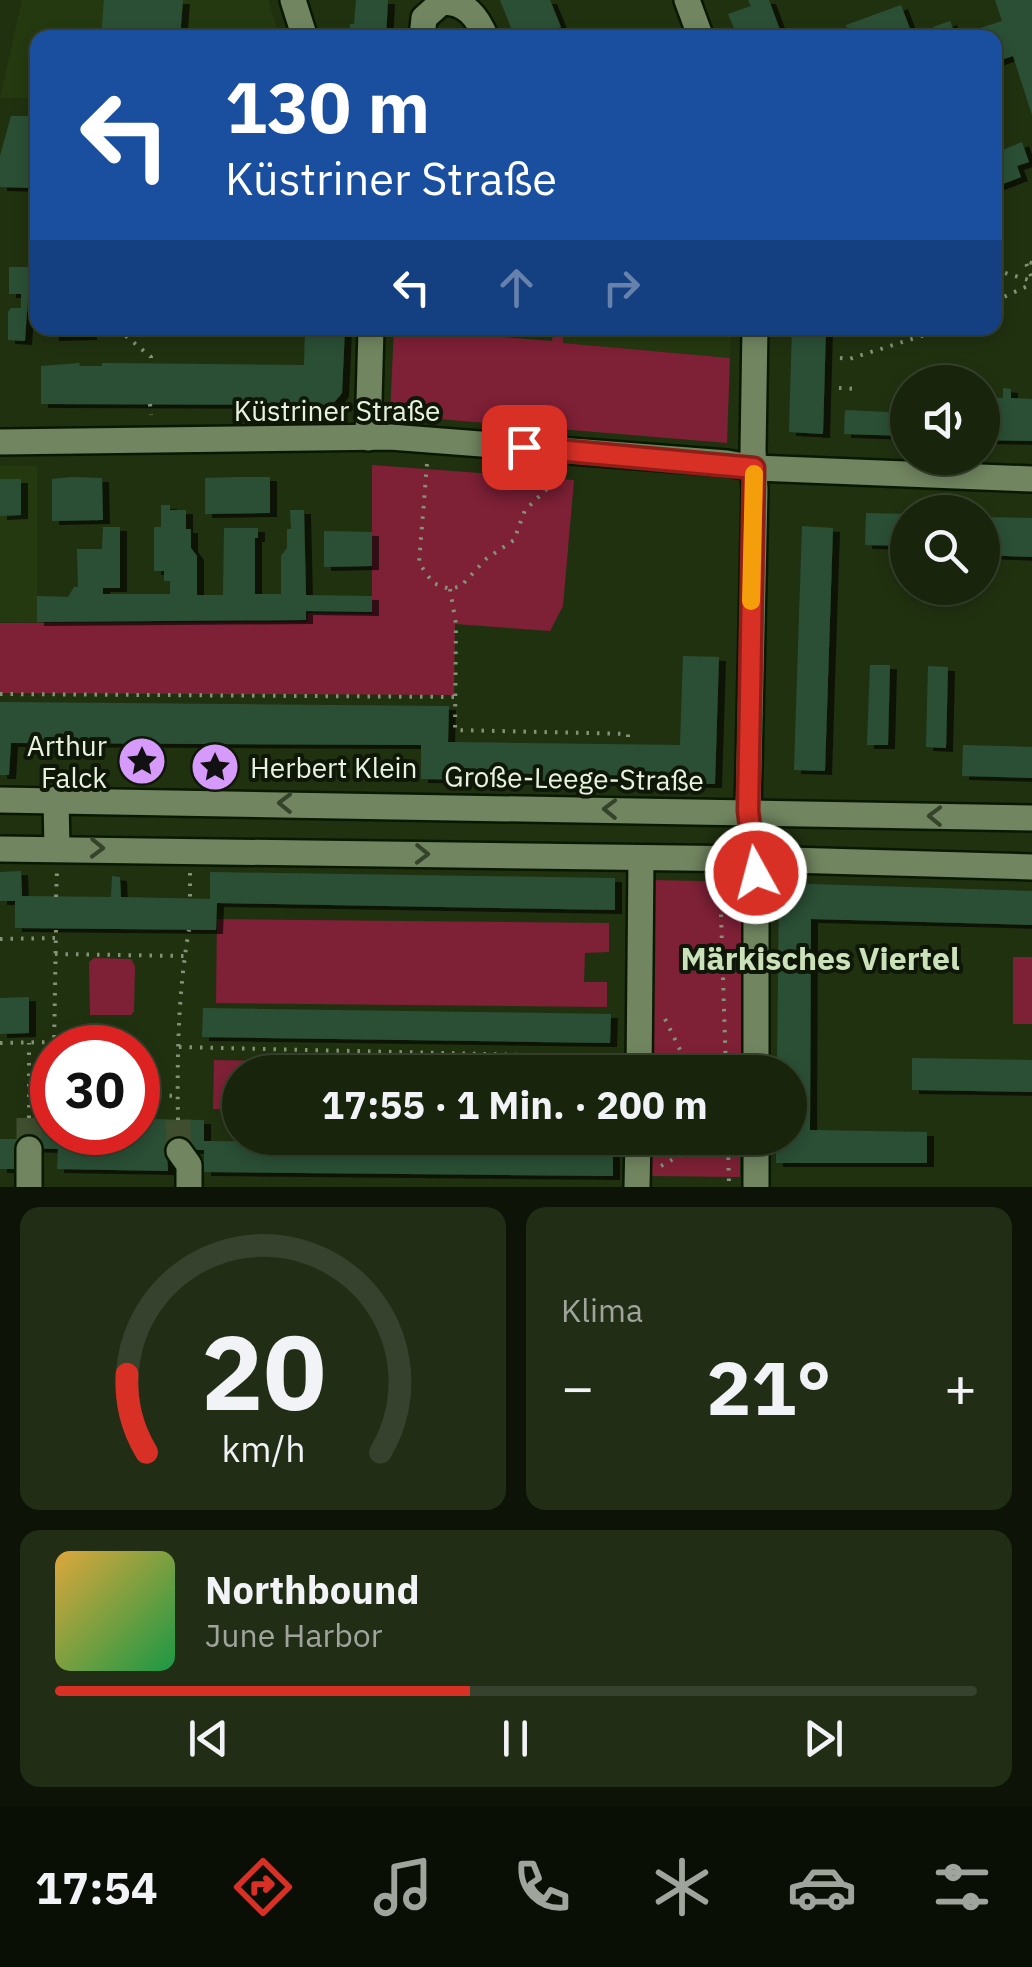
<!DOCTYPE html>
<html lang="de">
<meta charset="utf-8">
<style>
:root{--surface:#18250c;--page:#212d15;--text:#f1f3f6;--muted:#9fa59d;--line:#36422d;--accent:#d93025}
body{margin:0;font-family:"IBM Plex Sans",sans-serif;background:var(--page);color:var(--text);height:100vh;display:flex;flex-direction:column;font-size:38px;white-space:nowrap}
*{box-sizing:border-box;margin:0}
p{font-size:32px;color:var(--muted)}
.icon{flex:none;width:55px;height:55px;fill:none;stroke:currentColor;stroke-width:2;stroke-linecap:round;stroke-linejoin:round}
.map{position:relative;height:1187px;overflow:hidden}
.panel{display:flex;flex-direction:column;gap:20px;padding:20px;background:#0d1407;flex:1}
.panel>*{flex:none}
.hud{position:absolute;left:30px;top:30px;width:972px;height:305px;border-radius:20px;box-shadow:0 5px 15px #0003,0 0 0 2px var(--line);background:#1a4fa0;color:#fff;overflow:hidden}
.tools{position:absolute;left:890px;top:365px;display:grid;gap:20px}
.tools a{display:grid;place-items:center;width:110px;height:110px;border-radius:50%;background:var(--surface);box-shadow:0 5px 15px #0003,0 0 0 2px var(--line);font-size:50px}
.speed{position:absolute;left:30px;top:1025px;display:flex;gap:20px;font-size:50px;font-weight:700;text-align:center}
.speed>*{display:grid;place-content:center;width:130px;height:130px;border-radius:50%;background:var(--surface);box-shadow:0 5px 15px #0003,0 0 0 2px var(--line);line-height:1}
.speed .limit{border:15px solid #d22;background:#fff;color:#111}
.pin{position:absolute;display:grid;place-items:center;width:85px;height:85px;color:#fff;margin:-42px;border-radius:20px;box-shadow:0 5px 15px #0006}
.me{position:absolute;width:110px;margin:-55px;rotate:353deg;stroke-linejoin:round;filter:drop-shadow(0 0 8px #0008)}
.turn{display:flex;align-items:center;gap:35px;height:210px;padding:0 30px;font-size:45px}
.turn .icon{width:130px;height:130px;stroke-width:2.5}
.turn b{display:block;font-size:70px;line-height:85px}
.lanes{display:flex;align-items:center;height:95px;padding:0 30px;background:#0003;justify-content:center;gap:50px;direction:ltr}
.lanes .off{opacity:.35}
.big{font-size:75px;font-weight:700;line-height:1.1}
.panel .widget{flex:1;display:flex;flex-direction:column;justify-content:center;gap:15px;min-width:0;padding:0 35px;border-radius:20px;background:var(--page)}
.panel .dial{align-items:center;gap:0}
.dial svg{height:260px;overflow:visible;fill:none;stroke:var(--line);stroke-width:7;stroke-linecap:round;text-anchor:middle}
.dial text{fill:var(--text);stroke:none}
.song{display:flex;align-items:center;gap:30px}
.cover{width:120px;height:120px;border-radius:15px;background:linear-gradient(135deg,hsl(40 70% 55%),hsl(140 70% 35%))}
.played{height:10px;border-radius:5px;background:linear-gradient(90deg,var(--accent) 45%,var(--line) 45%)}
.keys{display:flex;justify-content:space-around;direction:ltr}
.heat{display:flex;justify-content:space-between;align-items:center;font-size:55px;direction:ltr}
.panel .tiles{flex:1;display:grid;gap:20px;grid-template-columns:1fr 1fr}
.widget:last-child{grid-column:span 2}
.trip{position:absolute;left:222px;top:1055px;width:585px;height:100px;border-radius:50px;background:var(--surface);box-shadow:0 5px 15px #0003,0 0 0 2px var(--line);font-weight:700;line-height:100px;text-align:center}
.tab-bar{display:flex;height:160px;justify-content:space-around;align-items:center;background:#0a0f05;color:var(--muted)}
.tab-bar .icon{width:70px;height:70px}
.tab-bar .active{color:var(--accent)}
.tab-bar b{font-size:45px;color:var(--text)}
.map>svg:first-child{display:block}
.built{fill:#253910}
.green{fill:#7e2036}
.building{fill:#2c4f36;filter:url(#shadow)}
.lines{fill:none;stroke-linecap:round;stroke-linejoin:round}
.minor-tunnel{stroke:#3e4e2f;stroke-width:25;stroke-dasharray:25 12;stroke-linecap:butt}
.minor-casing{stroke:#091900;stroke-width:30}
.path{stroke:#849277;stroke-width:4;stroke-dasharray:2.5 8;stroke-linecap:butt}
.minor{stroke:#718560;stroke-width:25}
.oneway{stroke:#36432b}
.route-casing{stroke:#8d1f18;stroke-width:25}
.route{stroke:#d93025;stroke-width:18}
.slow{stroke:#f59e0b;stroke-width:18}
.labels{text-anchor:middle;dominant-baseline:central;stroke-width:8;stroke-linejoin:round;paint-order:stroke}
.street-label{font-size:28px;fill:#e7f3de;stroke:#0f1708}
.poi-label{font-size:28px;fill:#e7f3de;stroke:#0f1708;text-anchor:end}
.quarter-label{font-size:32px;font-weight:bold;fill:#cae1b9;stroke:#0f1708}
</style>
<div class="map">
<svg width="1032" height="1187" viewBox="0 0 1032 1187">
<defs>
<filter id="shadow"><feDropShadow dx="7" dy="4" stdDeviation="0" flood-color="#0009"/></filter>
</defs>
<rect width="100%" height="100%" fill="#203110"/>
<g class="built">
<path d="M 22,0 L 268,0 L 280,37 L 38,38 L 37,98 L 0,98 Z"/>
<path d="M 563,328 L 731,328 L 730,358 L 562,343 Z"/>
<rect x="0" y="466" width="37" height="156"/>
</g>
<g class="green">
<path d="M 394,328 L 552,341 L 554,328 L 563,328 L 563,343 L 730,358 L 727,443 L 390,415 Z"/>
<path d="M 372,465 L 574,480 L 563,606 L 550,631 L 455,624 L 454,695 L 0,693 L 0,623 L 307,622 L 308,613 L 372,614 Z"/>
<path d="M 654,880 L 743,882 L 741,1072 L 652,1072 Z"/>
<path d="M 217,919 L 609,923 L 609,952 L 585,953 L 584,982 L 607,982 L 607,1007 L 216,1003 Z"/>
<rect x="1013" y="957" width="19" height="67"/>
<path d="M 94,958 L 131,959 L 135,966 L 134,1011 L 131,1015 L 90,1015 L 89,962 Z"/>
<path d="M 214,1060 L 605,1066 L 605,1072 L 240,1072 L 240,1131 L 236,1131 L 235,1109 L 213,1109 Z"/>
<path d="M 652,1138 L 740,1138 L 740,1177 L 651,1176 Z"/>
</g>
<g class="building">
<path d="M 104,0 L 183,0 L 180,38 L 101,38 Z"/>
<path d="M 356,0 L 388,0 L 386,38 L 349,38 L 350,24 L 354,24 Z"/>
<path d="M 500,0 L 550,0 L 561,27 L 532,38 L 515,38 Z"/>
<path d="M 748,0 L 769,0 L 783,38 L 738,38 L 728,14 L 751,6 Z"/>
<path d="M 995,0 L 1032,0 L 1032,115 L 1013,56 L 995,62 L 995,38 L 937,38 L 933,27 L 950,21 L 956,36 L 1002,21 Z"/>
<path d="M 901,5 L 912,34 L 916,32 L 918,38 L 851,38 L 846,25 Z"/>
<path d="M 11,116 L 38,116 L 38,163 L 32,163 L 32,188 L 0,187 L 0,156 Z"/>
<path d="M 1022,142 L 1029,162 L 1017,166 L 1021,177 L 995,187 L 995,153 Z"/>
<path d="M 9,267 L 30,267 L 25,341 L 8,340 L 8,312 L 11,308 L 21,308 L 21,294 L 9,294 Z"/>
<path d="M 51,328 L 90,328 L 90,336 L 52,337 Z"/>
<path d="M 305,328 L 345,328 L 342,393 L 332,405 L 41,404 L 41,366 L 80,363 L 79,366 L 102,366 L 102,363 L 304,365 Z"/>
<path d="M 792,328 L 826,328 L 823,434 L 789,432 Z"/>
<path d="M 1003,388 L 1011,389 L 1011,398 L 1032,399 L 1032,441 L 982,440 L 982,397 L 1003,398 Z"/>
<path d="M 845,410 L 908,413 L 908,436 L 844,434 Z"/>
<path d="M 72,477 L 102,478 L 103,520 L 52,521 L 52,479 Z"/>
<path d="M 237,477 L 270,477 L 270,513 L 205,514 L 205,478 Z"/>
<path d="M 0,479 L 21,479 L 21,515 L 0,516 Z"/>
<path d="M 161,505 L 170,505 L 170,510 L 186,510 L 186,529 L 191,529 L 191,548 L 197,556 L 197,595 L 223,595 L 224,528 L 258,528 L 258,538 L 255,538 L 255,594 L 281,594 L 281,556 L 287,548 L 287,529 L 291,529 L 290,510 L 304,510 L 306,595 L 372,596 L 372,612 L 306,611 L 306,620 L 37,622 L 37,596 L 68,597 L 74,587 L 78,587 L 77,549 L 102,549 L 103,527 L 120,527 L 120,588 L 103,588 L 103,594 L 170,594 L 170,581 L 164,581 L 164,571 L 154,571 L 154,527 L 161,527 Z"/>
<path d="M 866,513 L 908,514 L 908,546 L 865,545 Z"/>
<path d="M 982,517 L 1032,518 L 1032,557 L 982,555 Z"/>
<path d="M 802,526 L 833,528 L 825,771 L 794,770 Z"/>
<path d="M 324,531 L 372,532 L 372,566 L 324,567 Z"/>
<path d="M 683,656 L 719,657 L 715,784 L 421,779 L 421,745 L 11,743 L 9,775 L 0,775 L 0,702 L 449,706 L 448,742 L 680,745 Z"/>
<path d="M 870,665 L 890,665 L 888,745 L 867,745 Z"/>
<path d="M 928,666 L 948,667 L 946,748 L 926,747 Z"/>
<path d="M 963,745 L 1032,747 L 1032,778 L 962,776 Z"/>
<path d="M 21,871 L 22,896 L 111,897 L 112,876 L 120,877 L 121,897 L 210,899 L 210,872 L 615,878 L 615,910 L 217,903 L 216,930 L 15,928 L 15,901 L 0,901 L 0,872 Z"/>
<path d="M 779,883 L 1032,891 L 1032,925 L 811,919 L 810,1130 L 927,1132 L 927,1163 L 776,1163 L 776,1138 L 790,1138 L 790,1072 L 777,1072 Z"/>
<path d="M 29,997 L 29,1033 L 0,1034 L 0,998 Z"/>
<path d="M 203,1008 L 611,1014 L 610,1043 L 202,1037 Z"/>
<path d="M 912,1058 L 1032,1060 L 1032,1092 L 912,1090 Z"/>
<path d="M 138,1102 L 143,1102 L 143,1119 L 204,1120 L 204,1141 L 613,1145 L 613,1176 L 204,1172 L 204,1150 L 167,1150 L 168,1171 L 57,1169 L 58,1149 L 21,1148 L 21,1169 L 0,1169 L 0,1139 L 21,1139 L 22,1118 L 52,1118 L 52,1132 L 138,1132 Z"/>
</g>
<g class="lines">
<g class="minor-tunnel">
<path d="M 29,1118 L 29,1149"/>
<path d="M 178,1120 L 179,1151"/>
</g>
<g class="minor-casing">
<g id="minor">
<path d="M 293,0 L 305,38"/>
<path d="M 687,0 L 701,38"/>
<path d="M 422,38 L 424,18 L 442,2 C 466,2 477,16 486,38"/>
<path d="M 755,328 L 753,450 L 755,490 L 748,811 L 756,859 L 756,1072"/>
<path d="M 368,438 L 371,328"/>
<path d="M 0,442 L 390,437 L 727,463 L 754,468 L 1032,479"/>
<path d="M 56,799 L 57,848"/>
<path d="M 0,800 L 1032,818"/>
<path d="M 0,849 L 756,859 L 1032,867"/>
<path d="M 639,1072 L 641,858"/>
<path d="M 29,1149 L 29,1187"/>
<path d="M 179,1151 L 189,1165 L 189,1187"/>
<path d="M 637,1187 L 638,1138"/>
<path d="M 756,1187 L 756,1138"/>
</g>
</g>
<g class="path">
<path d="M 1032,263 L 1025,261 L 1032,278"/>
<path d="M 995,270 L 1032,281"/>
<path d="M 995,301 L 1032,284"/>
<path d="M 120,328 L 120,331 L 151,357 L 151,363"/>
<path d="M 840,358 L 849,359 L 931,333 L 933,328"/>
<path d="M 839,388 L 859,389"/>
<path d="M 150,404 L 151,415"/>
<path d="M 427,464 L 419,563 L 433,583 L 450,589 L 461,586 L 486,559 L 514,540 L 525,510 L 551,485 L 554,472"/>
<path d="M 450,589 L 456,624 L 455,730 L 628,734 L 628,744"/>
<path d="M 0,694 L 455,697"/>
<path d="M 190,873 L 190,899"/>
<path d="M 720,883 L 726,1072"/>
<path d="M 56,897 L 57,872"/>
<path d="M 0,939 L 56,938"/>
<path d="M 55,954 L 184,956"/>
<path d="M 665,1019 L 691,1072"/>
<path d="M 0,1043 L 54,1042"/>
<path d="M 179,1047 L 614,1057"/>
<path d="M 54,1048 L 56,928"/>
<path d="M 138,1095 L 178,1096"/>
<path d="M 29,1118 L 29,1043"/>
<path d="M 178,1120 C 177,1058 178,991 189,930"/>
<path d="M 722,1138 L 728,1149 L 729,1183"/>
<path d="M 661,1166 L 711,1138"/>
</g>
<use href="#minor" class="minor"/>
</g>
<defs><path id="oneway-chevron" d="M-2-3.5L2.5 0L-2 3.5" fill="none" stroke-width="1.6" stroke-linecap="round" stroke-linejoin="round" transform="scale(2.5)"/></defs>
<g class="oneway">
<use href="#oneway-chevron" transform="translate(285 803) rotate(-179)"/>
<use href="#oneway-chevron" transform="translate(610 809) rotate(-179)"/>
<use href="#oneway-chevron" transform="translate(935 816) rotate(-179)"/>
<use href="#oneway-chevron" transform="translate(97 848) rotate(1)"/>
<use href="#oneway-chevron" transform="translate(422 854) rotate(1)"/>
</g>
<g class="lines">
<g class="route-casing">
<path id="route" d="M 524,447 L 754,468 L 748,811 L 756,873"/>
</g>
<use href="#route" class="route"/>
<path class="slow" d="M 751,601 L 754,474"/>
</g>
<defs>
<g id="sight-disc" transform="scale(2.5)"><circle r="9.5" fill="#d69bfa" stroke="#0f1708"/><path d="M0-6L1.8-2.2L6-1.7L2.9 1.2L3.7 5.4L0 3.3L-3.7 5.4L-2.9 1.2L-6-1.7L-1.8-2.2Z" fill="#111"/></g>
</defs>
<g fill-rule="evenodd">
<use href="#sight-disc" x="142" y="761"/>
<use href="#sight-disc" x="215" y="767"/>
</g>
<g class="labels">
<g class="street-label">
<text x="337" y="410">Küstriner Straße</text>
<text transform="translate(574 778) rotate(1)">Große-Leege-Straße</text>
</g>
<g class="poi-label">
<text x="107" y="745">Arthur<tspan x="107" dy="32">Falck</tspan></text>
<text x="250" y="767" text-anchor="start">Herbert Klein</text>
</g>
<g class="quarter-label">
<text x="820" y="958">Märkisches Viertel</text>
</g>
</g>
</svg>
<div class="tools">
<a><svg class="icon" aria-label="sound" viewBox="0 0 24 24"><path d="M4 9h4l5-4v14l-5-4H4zM17 9q2 3 0 6"/></svg></a>
<a><svg class="icon" aria-label="search" viewBox="0 0 24 24"><circle cx="10" cy="10" r="6"/><path d="M15 15l6 6"/></svg></a>
</div>
<div class="speed"><div class="limit">30</div></div>
<div class="pin" style="left:524px;top:447px;background:#d93025"><svg class="icon" aria-label="arrive" viewBox="0 0 24 24"><path d="M6 21V4h12l-3 4 3 4H6"/></svg></div>
<svg class="me" style="left:756px;top:873px" viewBox="-20 -20 40 40"><circle r="17" fill="#d93025" stroke="#fff" stroke-width="3"/><path d="M0-11L8 9 0 5-8 9z" fill="#fff"/></svg>
<div class="trip">17:55 · 1 Min. · 200 m</div>
<div class="hud">
<div class="turn"><svg class="icon" aria-label="left" viewBox="0 0 24 24"><path d="M17 20v-9H6M10 6l-5 5 5 5"/></svg><div><b>130 m</b>Küstriner Straße</div></div>
<div class="lanes"><svg class="icon" aria-label="left" viewBox="0 0 24 24"><path d="M17 20v-9H6M10 6l-5 5 5 5"/></svg><svg class="icon off" aria-label="ahead" viewBox="0 0 24 24"><path d="M12 20V5M6 11l6-6 6 6"/></svg><svg class="icon off" aria-label="right" viewBox="0 0 24 24"><path d="M7 20v-9h11M14 6l5 5-5 5"/></svg></div>
</div>
</div>
<section class="panel">
<div class="tiles">
<div class="widget dial"><svg viewBox="0 0 100 80">
<path d="M14 69A42 42 0 1 1 86 69"/>
<path d="M14 69A42 42 0 0 1 8 45" stroke="#d93025"/>
<text x="50" y="56" font-size="32" font-weight="700">20</text>
<text x="50" y="72" font-size="11">km/h</text>
</svg></div>
<div class="widget"><p>Klima</p>
<div class="heat"><a>−</a><b class="big">21°</b><a>+</a></div>
</div>
<div class="widget">
<div class="song"><i class="cover"></i><div><b>Northbound</b><p>June Harbor</p></div></div>
<div class="played"></div>
<div class="keys"><svg class="icon" aria-label="previous" viewBox="0 0 24 24"><path d="M18 5L8 12l10 7zM5 5v14"/></svg><svg class="icon" aria-label="pause" viewBox="0 0 24 24"><path d="M8 5v14M16 5v14"/></svg><svg class="icon" aria-label="next" viewBox="0 0 24 24"><path d="M6 5l10 7-10 7zM19 5v14"/></svg></div>
</div>
</div>
</section>
<nav class="tab-bar">
<b>17:54</b>
<svg class="icon active" aria-label="directions" viewBox="0 0 24 24"><path d="M12 3l9 9-9 9-9-9zM9 14v-3h6M13 9l2 2-2 2"/></svg>
<svg class="icon" aria-label="music" viewBox="0 0 24 24"><path d="M9 18V5l10-2v13"/><circle cx="6" cy="18" r="3"/><circle cx="16" cy="16" r="3"/></svg>
<svg class="icon" aria-label="phone" viewBox="0 0 24 24"><path d="M5 4h4l2 5-3 2q2 4 5 5l2-3 5 2v4C11 20 4 13 5 4z"/></svg>
<svg class="icon" aria-label="climate" viewBox="0 0 24 24"><path d="M12 3v18M4 7l16 10M4 17L20 7"/></svg>
<svg class="icon" aria-label="car" viewBox="0 0 24 24"><path d="M5 17H2v-5l4-1 3-4h7l3 4 3 1v5h-3M9 17h6M6 11h13"/><circle cx="7" cy="17" r="2"/><circle cx="17" cy="17" r="2"/></svg>
<svg class="icon" aria-label="filters" viewBox="0 0 24 24"><path d="M4 7h16M4 17h16"/><circle cx="9" cy="7" r="2"/><circle cx="15" cy="17" r="2"/></svg>
</nav>
